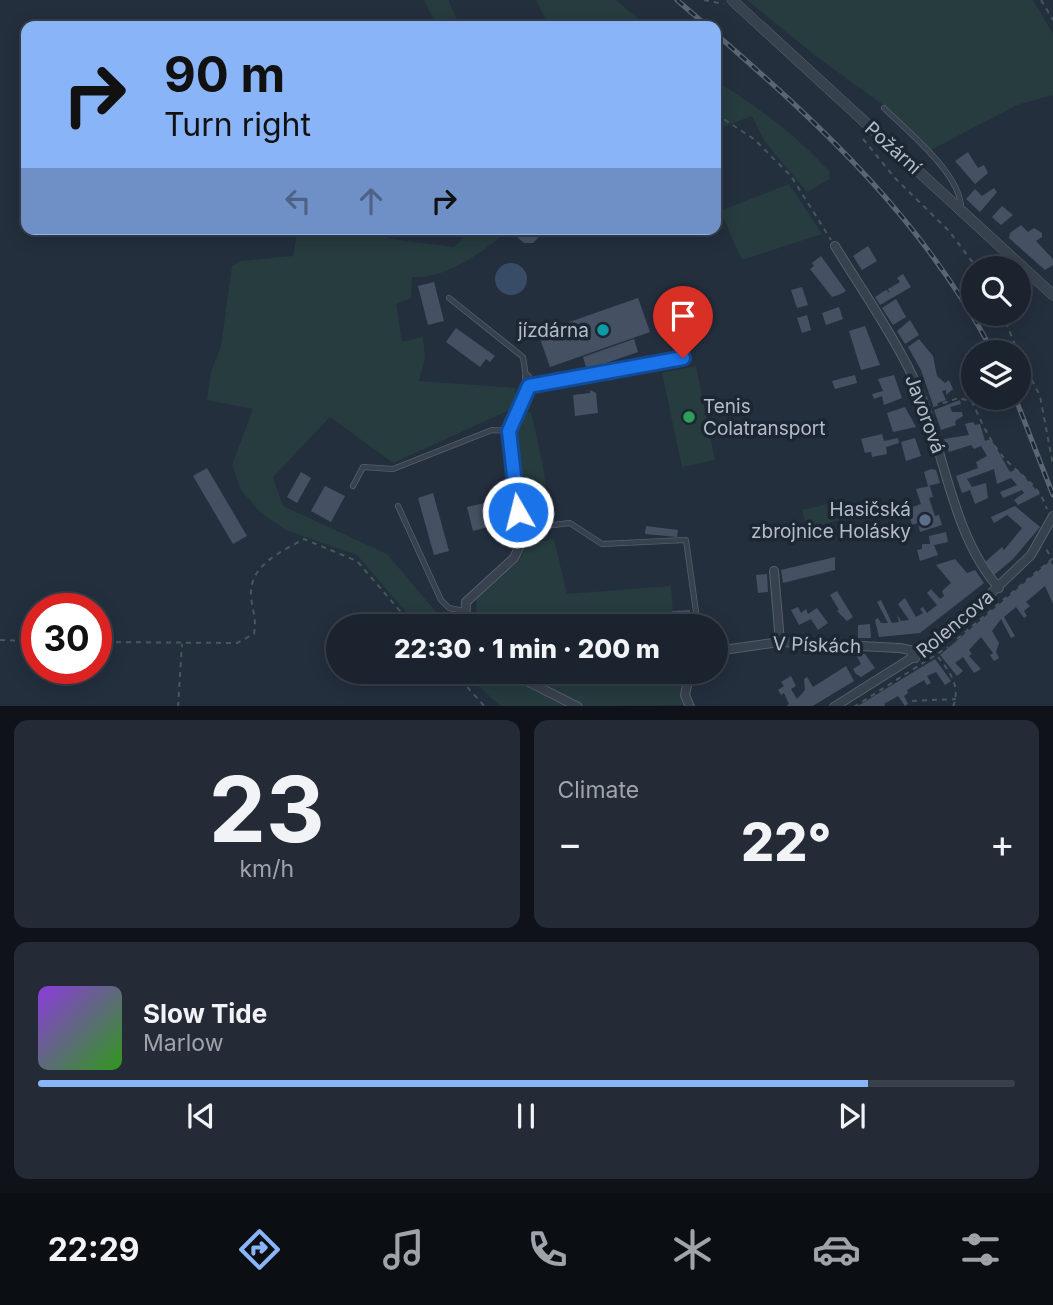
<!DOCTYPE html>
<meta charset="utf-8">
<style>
:root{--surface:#1b232e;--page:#242b36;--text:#f1f3f6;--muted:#a0a4aa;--line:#39404a;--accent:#8ab4f8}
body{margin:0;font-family:Inter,sans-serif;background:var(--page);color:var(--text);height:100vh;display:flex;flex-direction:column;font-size:26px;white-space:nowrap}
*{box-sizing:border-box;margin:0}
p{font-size:23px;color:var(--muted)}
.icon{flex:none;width:38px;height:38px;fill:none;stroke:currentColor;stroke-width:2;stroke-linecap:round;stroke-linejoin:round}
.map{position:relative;height:706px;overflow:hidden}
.panel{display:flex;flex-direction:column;gap:14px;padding:14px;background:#0f1319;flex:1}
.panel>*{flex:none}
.banner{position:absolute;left:21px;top:21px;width:700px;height:214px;border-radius:14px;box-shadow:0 4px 18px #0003,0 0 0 2px var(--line);background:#8ab4f8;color:#111;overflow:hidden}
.tools{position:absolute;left:961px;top:256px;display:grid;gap:14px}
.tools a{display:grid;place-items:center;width:70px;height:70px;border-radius:50%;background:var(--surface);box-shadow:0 4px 18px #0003,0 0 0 2px var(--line);font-size:35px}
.speed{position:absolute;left:21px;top:593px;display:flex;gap:14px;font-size:35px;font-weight:700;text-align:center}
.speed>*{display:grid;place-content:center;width:91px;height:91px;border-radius:50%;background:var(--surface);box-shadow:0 4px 18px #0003,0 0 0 2px var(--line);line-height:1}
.speed .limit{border:10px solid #d22;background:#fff;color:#111}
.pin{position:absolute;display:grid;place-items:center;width:60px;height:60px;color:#fff;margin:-72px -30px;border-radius:50% 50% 50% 0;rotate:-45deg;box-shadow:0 0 7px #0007}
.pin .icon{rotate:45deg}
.me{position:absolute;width:77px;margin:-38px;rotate:352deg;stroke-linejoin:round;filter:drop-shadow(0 0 5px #0008)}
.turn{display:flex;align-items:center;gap:24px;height:147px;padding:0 28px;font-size:32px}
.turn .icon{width:91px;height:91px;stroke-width:2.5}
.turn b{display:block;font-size:49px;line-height:60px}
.lanes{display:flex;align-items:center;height:66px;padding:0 28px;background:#0003;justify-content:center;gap:35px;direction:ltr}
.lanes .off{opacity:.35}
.big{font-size:52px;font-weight:800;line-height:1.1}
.panel .widget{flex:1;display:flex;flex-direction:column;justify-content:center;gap:10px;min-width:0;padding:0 24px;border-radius:14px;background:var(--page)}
.panel .dial{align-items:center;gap:0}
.dial b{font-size:91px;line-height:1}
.song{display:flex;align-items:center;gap:21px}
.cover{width:84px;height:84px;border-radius:10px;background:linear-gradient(135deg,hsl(270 70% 55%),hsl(110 70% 35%))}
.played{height:7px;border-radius:4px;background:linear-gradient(90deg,var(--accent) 85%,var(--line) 85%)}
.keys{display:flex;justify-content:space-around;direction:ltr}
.heat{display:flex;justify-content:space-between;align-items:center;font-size:38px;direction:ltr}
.panel .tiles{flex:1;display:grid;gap:14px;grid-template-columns:1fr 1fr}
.widget:last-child{grid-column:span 2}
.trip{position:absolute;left:326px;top:614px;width:402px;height:70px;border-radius:35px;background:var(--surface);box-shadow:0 4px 18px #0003,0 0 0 2px var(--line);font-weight:800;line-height:70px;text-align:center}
.tabs{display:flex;height:112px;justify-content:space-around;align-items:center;background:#0b0e12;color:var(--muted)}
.tabs .icon{width:49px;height:49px}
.tabs .on{color:var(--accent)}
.tabs b{font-size:32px;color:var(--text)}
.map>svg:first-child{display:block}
.green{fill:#263c3f}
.water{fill:#394c67}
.building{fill:#455162}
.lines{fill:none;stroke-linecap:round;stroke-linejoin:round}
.service-casing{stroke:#565f6c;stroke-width:6}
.minor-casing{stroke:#565f6c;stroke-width:10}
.tertiary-casing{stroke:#565f6c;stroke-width:11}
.path{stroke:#44595c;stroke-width:2;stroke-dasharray:5 5;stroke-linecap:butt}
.service{stroke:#38414e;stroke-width:4.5}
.minor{stroke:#38414e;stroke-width:8}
.tertiary{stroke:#38414e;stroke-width:10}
.rail-casing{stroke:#5a6575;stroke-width:5}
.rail{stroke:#1d2633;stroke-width:2.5;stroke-dasharray:8;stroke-linecap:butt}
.route-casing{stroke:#114b97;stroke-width:18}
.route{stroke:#1a73e8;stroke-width:12}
.culture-dot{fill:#0f9aa8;stroke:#1d2633;stroke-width:2.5}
.leisure-dot{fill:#2e9e5b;stroke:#1d2633;stroke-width:2.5}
.service-dot{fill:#5c6f8a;stroke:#1d2633;stroke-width:2.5}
.labels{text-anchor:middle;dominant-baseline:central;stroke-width:7;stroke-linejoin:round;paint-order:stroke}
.street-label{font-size:19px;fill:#b4bcc9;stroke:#1d2633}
.poi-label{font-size:19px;fill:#b4bcc9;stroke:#1d2633;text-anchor:end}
</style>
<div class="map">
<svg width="1053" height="707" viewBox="0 0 1053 707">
<rect width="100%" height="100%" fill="#242f3e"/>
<g class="green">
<path d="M 424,0 L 448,0 L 460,26 L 437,26 Z"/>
<path d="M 536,0 L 616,0 L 647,26 L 549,26 Z"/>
<path d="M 747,0 L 1033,0 L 1053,34 L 1053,95 L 1017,105 L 929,151 L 886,107 L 817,57 Z"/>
<path d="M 716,81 C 758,107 795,134 829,171 L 830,179 L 807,192 L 765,142 L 752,116 L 716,130 Z"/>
<path d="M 789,184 L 822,234 L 742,260 L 720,211 Z"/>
<path d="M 298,229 L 365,229 L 392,239 L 454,247 L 473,229 L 511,229 C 483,251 448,279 412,277 L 411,298 L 396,304 L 402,342 L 423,337 L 425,358 L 419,381 L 516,388 L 514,408 L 393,463 L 330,417 L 273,477 L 283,506 L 387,554 L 448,626 L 418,626 L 357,555 L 286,530 L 261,513 L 241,490 L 232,465 L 253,409 L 207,400 L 211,372 L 221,346 L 232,266 L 240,261 L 293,256 Z"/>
<path d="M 696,366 L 715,460 L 682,467 L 662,373 Z"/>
<path d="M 531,412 L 543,466 L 551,522 L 523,525 C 518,490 505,446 519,413 Z"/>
<path d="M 840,501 L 845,519 L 807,528 L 802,510 Z"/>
<path d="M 554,539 L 567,594 L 671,586 L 674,626 L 477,626 L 476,600 L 518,562 L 526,544 Z"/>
<path d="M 462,672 L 498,672 L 565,706 L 501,706 Z"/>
<path d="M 519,672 L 686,672 L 681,687 L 686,705 L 585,706 Z"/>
</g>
<circle class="water" cx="511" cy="279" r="16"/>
<g class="building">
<path d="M 968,152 L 978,168 L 984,165 L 988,173 L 975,184 L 955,161 Z"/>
<path d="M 994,188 L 997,192 L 980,212 L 966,199 L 975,189 L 982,196 Z"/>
<path d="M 1002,206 L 1013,215 L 1001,225 L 992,217 Z"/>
<path d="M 1021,225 L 1028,232 L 1034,228 L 1042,233 L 1042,237 L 1036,241 L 1053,259 L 1053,265 L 1045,270 L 1009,238 L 1010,233 Z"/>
<path d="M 517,229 L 540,229 L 540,236 L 533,243 L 524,243 L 518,238 Z"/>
<path d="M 868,246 L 877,261 L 862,270 L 853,256 Z"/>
<path d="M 821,256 L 846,291 L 841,294 L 832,297 L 810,269 L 814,266 L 812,263 Z"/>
<path d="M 903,274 L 911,287 L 880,305 L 875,297 L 886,290 L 890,293 L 888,289 L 900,282 L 897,278 Z"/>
<path d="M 434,282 L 444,321 L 428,325 L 418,286 Z"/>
<path d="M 802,287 L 808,305 L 797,308 L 791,290 Z"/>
<path d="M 638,298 L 650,332 L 550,367 L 538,333 Z"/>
<path d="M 896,299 L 906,317 L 893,325 L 882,308 Z"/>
<path d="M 839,307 L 843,319 L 826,325 L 822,313 Z"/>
<path d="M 807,315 L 811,330 L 802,333 L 797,318 Z"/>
<path d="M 910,320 L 919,335 L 905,344 L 897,331 Z"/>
<path d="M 865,326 L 880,365 L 861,370 L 849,331 Z"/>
<path d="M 456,328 L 495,356 L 490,362 L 486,359 L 480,367 L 446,342 Z"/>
<path d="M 634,339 L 638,352 L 606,363 L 607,366 L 587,370 L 583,357 Z"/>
<path d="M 919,339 L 933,356 L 937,376 L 945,383 L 949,380 L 953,389 L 946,395 L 946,390 L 942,391 L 946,400 L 933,405 L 921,370 L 908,347 Z"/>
<path d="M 855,375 L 857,383 L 835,389 L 832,381 Z"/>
<path d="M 894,375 L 902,398 L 884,405 L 882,396 L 874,399 L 872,394 L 883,391 L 878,379 Z"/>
<path d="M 590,390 L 596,393 L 598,413 L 575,416 L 573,395 L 590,393 Z"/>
<path d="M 960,400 L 961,404 L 950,407 L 952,412 L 962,412 L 963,416 L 955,421 L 956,425 L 941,430 L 934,410 Z"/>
<path d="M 905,407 L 916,427 L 893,432 L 887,413 Z"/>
<path d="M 973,422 L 975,425 L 980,424 L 985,441 L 991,439 L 1010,472 L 1017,469 L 1040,494 L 1018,505 L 1014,500 L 1024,493 L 1022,490 L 1003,498 L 1000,492 L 1017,485 L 1011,478 L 997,484 L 994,469 L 967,479 L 972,487 L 986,483 L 988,498 L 975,504 L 970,490 L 962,493 L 956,476 L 978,468 L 976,462 L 987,456 L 981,446 L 974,449 L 971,445 L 949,452 L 944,439 L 969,435 L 965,424 Z"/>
<path d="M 882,434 L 884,441 L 898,438 L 899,443 L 886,447 L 887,454 L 872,457 L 871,452 L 865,453 L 861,439 Z"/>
<path d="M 915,438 L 921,456 L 906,461 L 901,442 Z"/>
<path d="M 207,468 L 247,536 L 233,544 L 193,476 Z"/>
<path d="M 931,469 L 936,470 L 940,483 L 928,486 L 924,472 Z"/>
<path d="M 301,472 L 311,478 L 297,503 L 287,497 Z"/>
<path d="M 325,486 L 345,496 L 331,522 L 311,511 Z"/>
<path d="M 930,486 L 933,497 L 929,498 L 935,516 L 939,515 L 942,525 L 920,532 L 918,523 L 912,525 L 907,509 L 921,504 L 916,489 Z"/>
<path d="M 433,493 L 449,551 L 434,555 L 418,498 Z"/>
<path d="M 489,502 L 495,525 L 473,531 L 467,507 Z"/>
<path d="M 1015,506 L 1040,527 L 1013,559 L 994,575 L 984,563 L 1002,547 L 1004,550 L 1022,528 L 1007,515 L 994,523 L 991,517 Z"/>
<path d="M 646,526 L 678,530 L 677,537 L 645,534 Z"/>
<path d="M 946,532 L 948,542 L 934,545 L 938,555 L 920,561 L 917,550 L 922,549 L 922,544 L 930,544 L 929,536 Z"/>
<path d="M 835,557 L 835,570 L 783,583 L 781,570 Z"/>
<path d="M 955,559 L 967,573 L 975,570 L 984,583 L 920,633 L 879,637 L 875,620 L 878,618 L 881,623 L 888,623 L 877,602 L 881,600 L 892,623 L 899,622 L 897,614 L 901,621 L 909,620 L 898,604 L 905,598 L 916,617 L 923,613 L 920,609 L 923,607 L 927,613 L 937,605 L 927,593 L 931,589 L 940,599 L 944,596 L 942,591 L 951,583 L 936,565 Z"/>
<path d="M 1050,561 L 1053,565 L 1053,604 L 1045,586 L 1026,602 L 1030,606 L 1024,611 L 1027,616 L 1024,618 L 1016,607 L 1004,617 L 1015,636 L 1011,638 L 1001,619 L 992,631 L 999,643 L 996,652 L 999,658 L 994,661 L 990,655 L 993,653 L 981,637 L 969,650 L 972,654 L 969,656 L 981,669 L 974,673 L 963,657 L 955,663 L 963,671 L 957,676 L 940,655 Z"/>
<path d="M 767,574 L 768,592 L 758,593 L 756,575 Z"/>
<path d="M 837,591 L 853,617 L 847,621 L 837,611 L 839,610 L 830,595 Z"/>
<path d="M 798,607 L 801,613 L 806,609 L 808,614 L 817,608 L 828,623 L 818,630 L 811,619 L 799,625 L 791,610 Z"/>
<path d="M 690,610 L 691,626 L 674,626 L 672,611 Z"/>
<path d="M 870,624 L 871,638 L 858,638 L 858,625 Z"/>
<path d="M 855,653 L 865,654 L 875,668 L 861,677 L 856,674 L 853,669 L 861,664 Z"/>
<path d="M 935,659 L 951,681 L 945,685 L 936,672 L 927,676 L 931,683 L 927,685 L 924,680 L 907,690 L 908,693 L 904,696 L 908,704 L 905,706 L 898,696 L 884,704 L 886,707 L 856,707 Z"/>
<path d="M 846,666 L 854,681 L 811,707 L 785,707 L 789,704 L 784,693 L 781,695 L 778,690 L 784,686 L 781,682 L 791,676 L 796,686 L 791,689 L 797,699 L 805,690 L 804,679 L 807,677 L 813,687 Z"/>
</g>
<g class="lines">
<g class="service-casing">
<g id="service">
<path d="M 884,108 C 907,131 960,173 961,207"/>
<path d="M 449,298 L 523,357 L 526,377"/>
<path d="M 530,386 L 683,358"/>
<path d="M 353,486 L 363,467 L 393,469 L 492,430 L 508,431"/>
<path d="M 398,506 L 441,600 L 449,608 L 464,611"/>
<path d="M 520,529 L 570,523 L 602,544 L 686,540 L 698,626"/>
</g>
</g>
<g class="minor-casing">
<g id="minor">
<path d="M 835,246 C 860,287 889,328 910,371 C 944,438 948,531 999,588"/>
<path d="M 774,571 L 780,642"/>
<path d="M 465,626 L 466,602 L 514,558 L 520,545 L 509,431 L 529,386 L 527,377"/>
<path d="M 716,651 L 780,642 L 900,648 L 910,650 L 915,658"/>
<path d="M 509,672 L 578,707"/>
<path d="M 690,672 L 685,695 L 690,707"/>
<path d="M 834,707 L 945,637 L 1031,555 L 1053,516"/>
</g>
</g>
<g class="tertiary-casing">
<path id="tertiary" d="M 732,0 L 1053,295"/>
</g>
<g class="path">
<path d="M 704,0 L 724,4"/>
<path d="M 1041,0 L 1053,20"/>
<path d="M 716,114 L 754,139 L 791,176 L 831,240"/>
<path d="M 863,139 L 895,178 L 949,231 L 977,268"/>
<path d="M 1002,313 L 1018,352"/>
<path d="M 1018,353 L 1040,396 L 1053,465"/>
<path d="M 933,406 L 959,398 L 972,402 C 981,421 991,444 1005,459 C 1021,476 1039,485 1047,509"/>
<path d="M 957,639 L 1052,559 L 1046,549"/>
<path d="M 0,640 L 37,641"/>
<path d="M 96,642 L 237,643 L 254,634 C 257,619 252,610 251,596 C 249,565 281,552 304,539 L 357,561 L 413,626"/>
<path d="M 938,657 C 950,672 961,686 953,707"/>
<path d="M 454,672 L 485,707"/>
<path d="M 912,701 L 956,699"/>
<path d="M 178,707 L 182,644"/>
<path d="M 854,707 L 948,647"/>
</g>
<use href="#service" class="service"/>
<use href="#minor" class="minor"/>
<use href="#tertiary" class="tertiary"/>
<g class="rail-casing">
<g id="rail">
<path d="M 677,0 L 707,26"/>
<path d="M 716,34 C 828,132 921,218 993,352"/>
<path d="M 1015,397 L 1053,495"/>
</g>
</g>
<use href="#rail" class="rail"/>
</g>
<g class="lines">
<g class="route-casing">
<path id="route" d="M 518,512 L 509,431 L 529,386 L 683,358"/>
</g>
<use href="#route" class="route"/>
</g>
<circle class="culture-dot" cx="603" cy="330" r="7"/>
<circle class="leisure-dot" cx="689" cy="417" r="7"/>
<circle class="service-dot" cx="925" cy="520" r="7"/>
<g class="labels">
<g class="street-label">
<text transform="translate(893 148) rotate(42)">Požární</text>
<text transform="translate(925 414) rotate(70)">Javorová</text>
<text transform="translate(955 624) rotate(-40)">Rolencova</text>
<text transform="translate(817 645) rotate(2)">V Pískách</text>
</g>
<g class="poi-label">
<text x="589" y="330">jízdárna</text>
<text x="703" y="406" text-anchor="start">Tenis<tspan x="703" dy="22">Colatransport</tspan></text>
<text x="911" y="509">Hasičská<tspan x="911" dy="22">zbrojnice Holásky</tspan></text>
</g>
</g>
</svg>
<div class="tools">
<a><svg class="icon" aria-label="search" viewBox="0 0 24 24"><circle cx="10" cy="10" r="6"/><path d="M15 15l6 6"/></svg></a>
<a><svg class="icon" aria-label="layers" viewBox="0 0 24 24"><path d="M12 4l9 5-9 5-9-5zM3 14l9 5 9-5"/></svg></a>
</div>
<div class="speed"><div class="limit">30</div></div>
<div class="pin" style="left:683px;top:358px;background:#d93025"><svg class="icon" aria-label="arrive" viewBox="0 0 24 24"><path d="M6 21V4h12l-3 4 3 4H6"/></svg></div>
<svg class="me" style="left:518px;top:512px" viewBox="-20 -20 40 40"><circle r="17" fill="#1a73e8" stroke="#fff" stroke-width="3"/><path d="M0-11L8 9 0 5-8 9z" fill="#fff"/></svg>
<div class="trip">22:30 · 1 min · 200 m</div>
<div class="banner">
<div class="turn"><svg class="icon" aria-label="right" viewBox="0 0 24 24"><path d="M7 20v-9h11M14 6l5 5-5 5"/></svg><div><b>90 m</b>Turn right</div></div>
<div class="lanes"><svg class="icon off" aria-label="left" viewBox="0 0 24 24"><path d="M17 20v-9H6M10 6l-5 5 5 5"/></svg><svg class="icon off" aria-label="ahead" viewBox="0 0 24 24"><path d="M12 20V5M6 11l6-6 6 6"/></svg><svg class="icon" aria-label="right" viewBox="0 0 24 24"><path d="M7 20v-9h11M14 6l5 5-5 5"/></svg></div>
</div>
</div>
<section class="panel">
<div class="tiles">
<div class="widget dial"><b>23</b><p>km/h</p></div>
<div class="widget"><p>Climate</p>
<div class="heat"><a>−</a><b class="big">22°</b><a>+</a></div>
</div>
<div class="widget">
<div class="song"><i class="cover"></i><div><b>Slow Tide</b><p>Marlow</p></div></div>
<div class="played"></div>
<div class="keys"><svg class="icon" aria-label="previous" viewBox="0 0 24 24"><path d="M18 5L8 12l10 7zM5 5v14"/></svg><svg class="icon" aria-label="pause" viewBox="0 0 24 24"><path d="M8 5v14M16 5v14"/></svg><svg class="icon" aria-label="next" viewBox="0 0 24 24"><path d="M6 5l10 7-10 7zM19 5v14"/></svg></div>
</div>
</div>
</section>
<nav class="tabs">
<b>22:29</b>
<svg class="icon on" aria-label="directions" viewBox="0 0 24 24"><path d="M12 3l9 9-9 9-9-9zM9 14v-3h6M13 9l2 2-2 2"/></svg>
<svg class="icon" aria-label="music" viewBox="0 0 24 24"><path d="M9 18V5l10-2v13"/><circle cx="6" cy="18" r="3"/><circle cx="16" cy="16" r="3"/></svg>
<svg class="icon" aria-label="phone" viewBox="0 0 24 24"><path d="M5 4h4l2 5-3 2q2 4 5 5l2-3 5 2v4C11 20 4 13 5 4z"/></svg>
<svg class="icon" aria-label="climate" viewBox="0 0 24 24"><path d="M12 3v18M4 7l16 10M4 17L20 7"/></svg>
<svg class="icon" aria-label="car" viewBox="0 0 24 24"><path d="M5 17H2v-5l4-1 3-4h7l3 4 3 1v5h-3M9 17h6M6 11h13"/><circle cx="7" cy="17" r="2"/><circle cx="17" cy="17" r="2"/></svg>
<svg class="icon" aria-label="filters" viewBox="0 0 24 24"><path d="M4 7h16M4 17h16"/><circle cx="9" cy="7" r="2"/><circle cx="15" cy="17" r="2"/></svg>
</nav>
